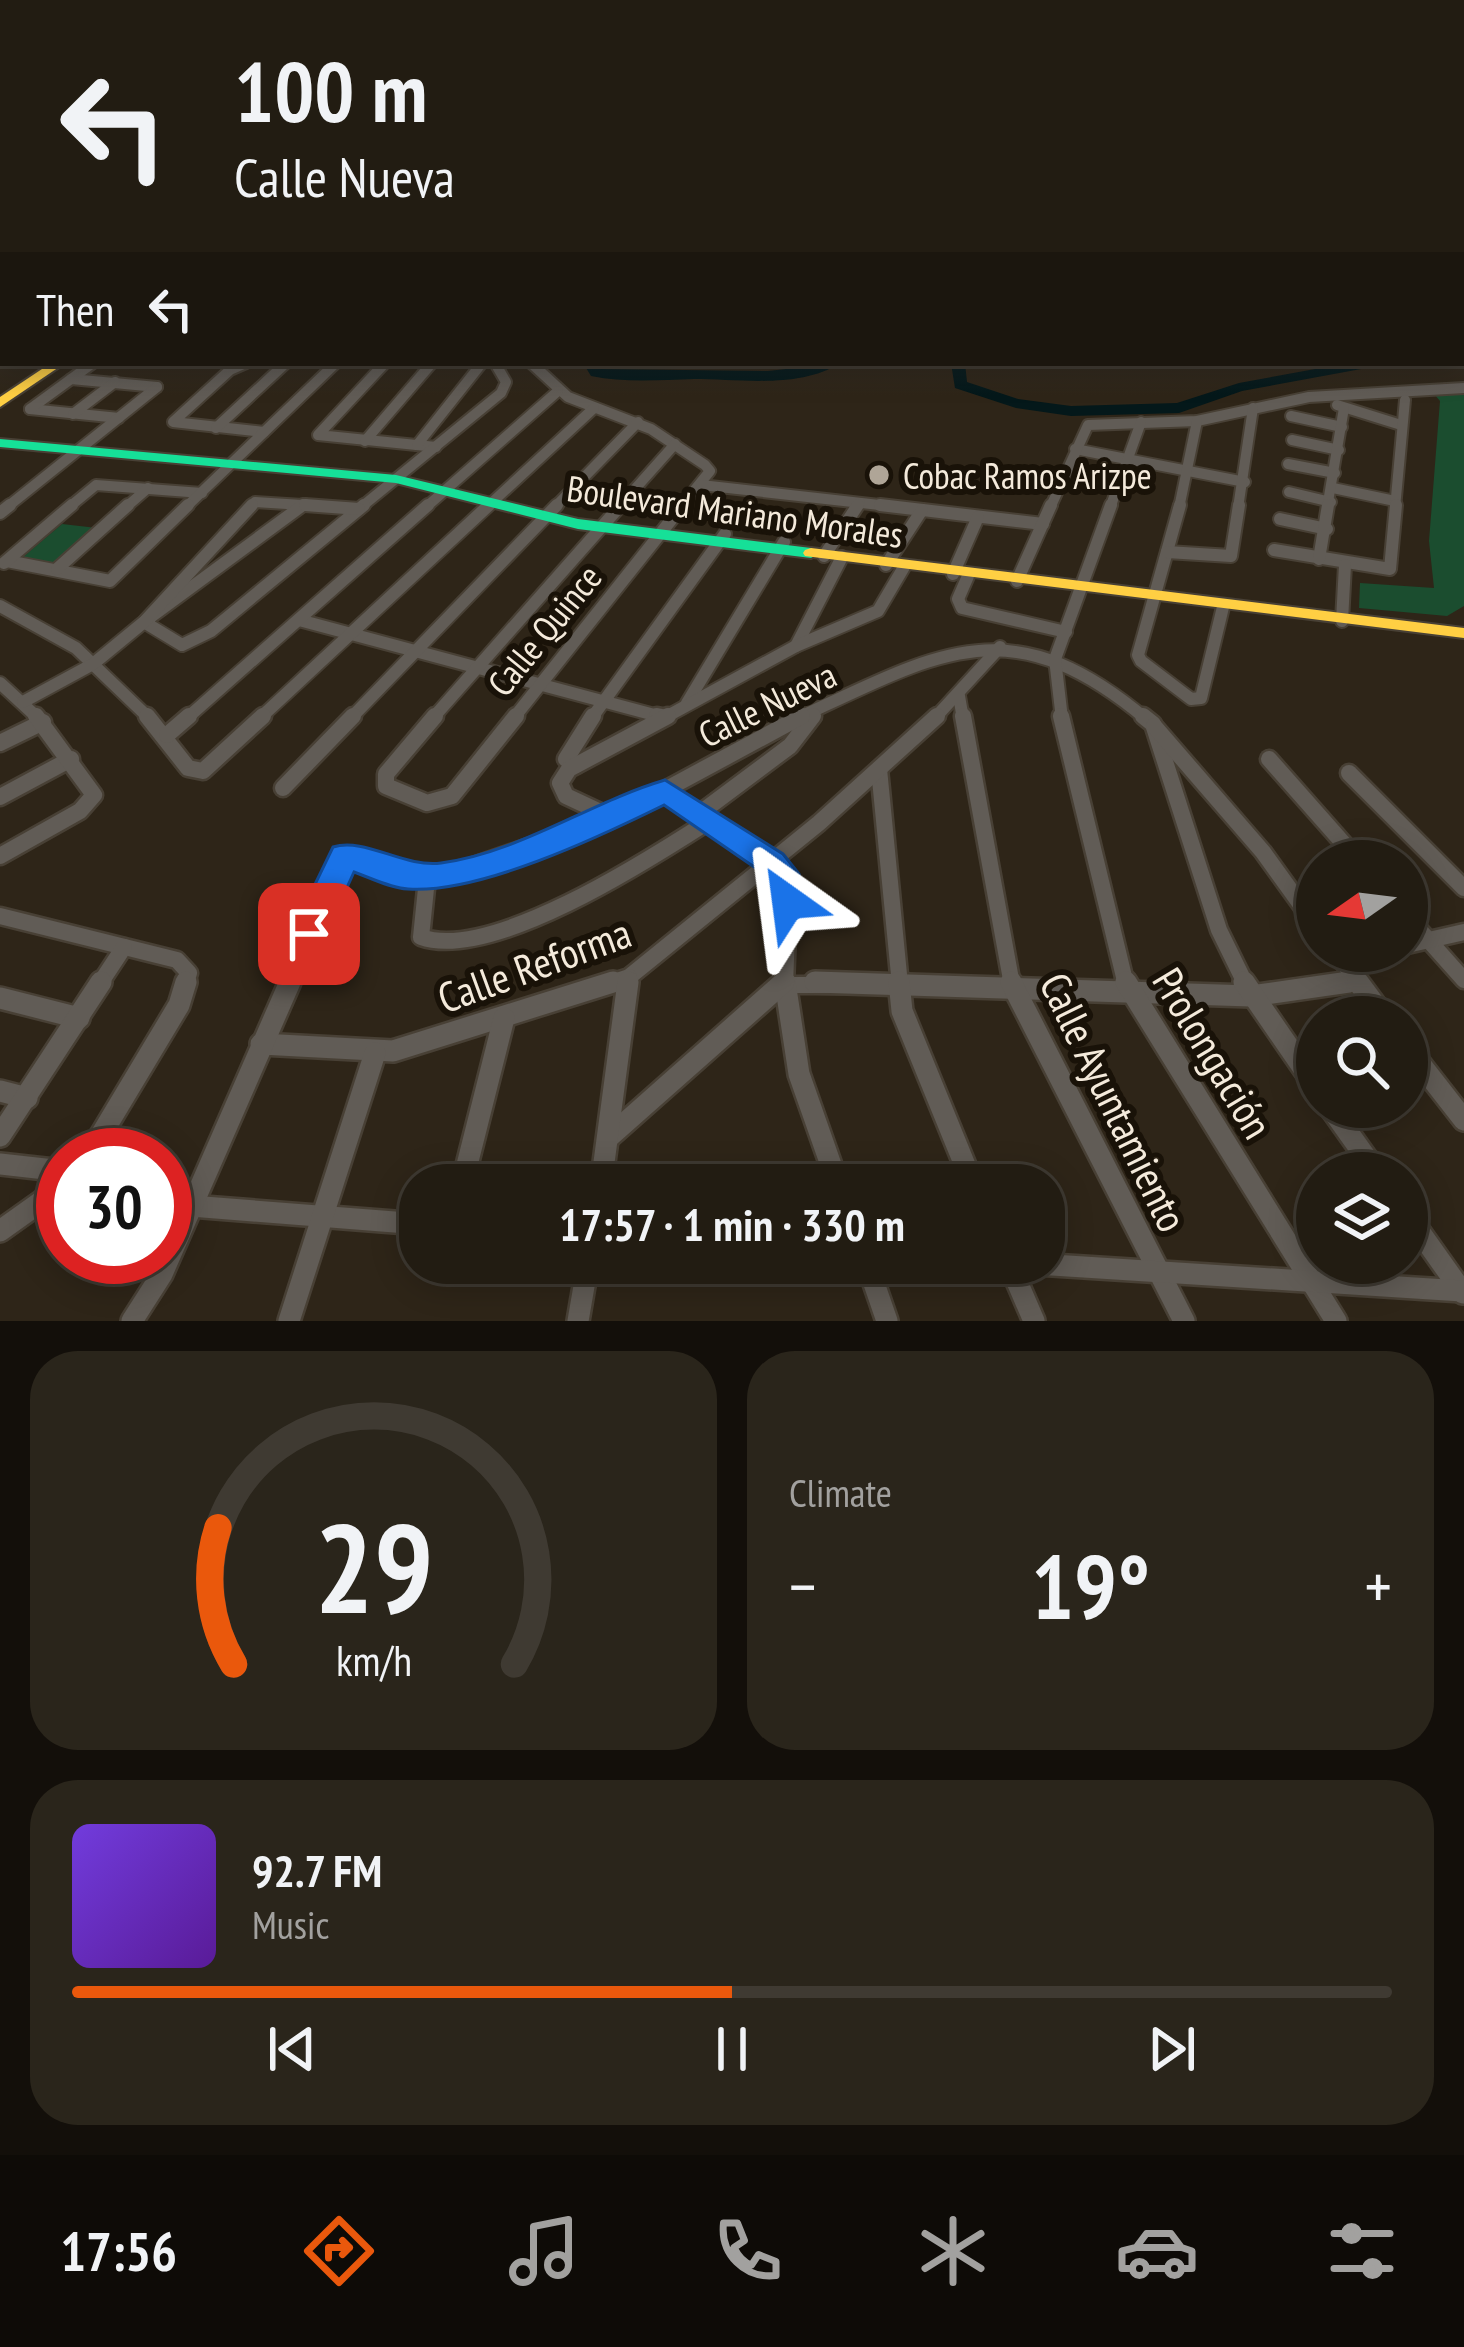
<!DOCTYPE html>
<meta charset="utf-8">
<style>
:root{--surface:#221c12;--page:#2a251b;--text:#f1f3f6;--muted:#a2a19f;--line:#3f3a32;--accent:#ea580c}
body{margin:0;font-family:"PT Sans Narrow",sans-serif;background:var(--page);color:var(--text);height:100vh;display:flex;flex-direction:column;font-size:45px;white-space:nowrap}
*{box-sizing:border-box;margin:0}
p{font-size:39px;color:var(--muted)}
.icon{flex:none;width:66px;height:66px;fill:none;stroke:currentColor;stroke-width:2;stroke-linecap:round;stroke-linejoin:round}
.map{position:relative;height:1321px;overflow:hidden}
.details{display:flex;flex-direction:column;gap:30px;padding:30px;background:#130f0a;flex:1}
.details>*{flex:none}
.top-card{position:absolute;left:0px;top:0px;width:1464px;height:366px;box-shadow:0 6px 30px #0003,0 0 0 3px var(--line);background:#221c12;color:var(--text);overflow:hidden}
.needle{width:78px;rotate:256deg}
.buttons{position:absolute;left:1296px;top:840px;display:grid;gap:24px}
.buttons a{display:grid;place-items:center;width:132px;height:132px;border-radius:50%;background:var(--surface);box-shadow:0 6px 30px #0003,0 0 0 3px var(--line);font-size:60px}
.speed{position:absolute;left:36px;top:1128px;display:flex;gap:24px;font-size:60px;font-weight:700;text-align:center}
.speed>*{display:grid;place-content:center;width:156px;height:156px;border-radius:50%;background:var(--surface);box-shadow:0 6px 30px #0003,0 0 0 3px var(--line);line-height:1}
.speed .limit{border:18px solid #d22;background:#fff;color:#111}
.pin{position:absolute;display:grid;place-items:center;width:102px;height:102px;color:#fff;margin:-51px;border-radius:24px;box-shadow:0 6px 18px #0006}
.me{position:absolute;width:132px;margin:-66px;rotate:329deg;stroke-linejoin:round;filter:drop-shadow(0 0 9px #0008)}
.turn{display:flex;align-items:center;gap:42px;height:252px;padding:0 36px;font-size:54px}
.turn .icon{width:156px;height:156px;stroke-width:2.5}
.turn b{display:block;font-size:84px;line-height:102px}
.then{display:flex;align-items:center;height:114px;padding:0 36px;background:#0003;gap:24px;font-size:45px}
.big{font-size:90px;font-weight:700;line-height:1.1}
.details .widget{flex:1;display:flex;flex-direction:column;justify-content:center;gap:18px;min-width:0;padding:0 42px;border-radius:48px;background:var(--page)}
.details .dial{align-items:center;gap:0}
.dial svg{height:312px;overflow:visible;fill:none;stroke:var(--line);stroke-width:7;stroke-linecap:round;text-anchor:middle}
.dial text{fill:var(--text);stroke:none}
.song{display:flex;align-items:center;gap:36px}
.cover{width:144px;height:144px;border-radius:18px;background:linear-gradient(135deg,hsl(260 70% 55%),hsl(270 70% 35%))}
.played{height:12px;border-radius:6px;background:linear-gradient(90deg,var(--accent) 50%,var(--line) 50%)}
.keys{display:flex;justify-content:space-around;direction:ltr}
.heat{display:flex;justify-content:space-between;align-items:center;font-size:66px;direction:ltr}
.details .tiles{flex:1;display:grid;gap:30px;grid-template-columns:1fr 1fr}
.widget:last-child{grid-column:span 2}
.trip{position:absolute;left:399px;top:1164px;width:666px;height:120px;border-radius:48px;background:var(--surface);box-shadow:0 6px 30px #0003,0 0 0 3px var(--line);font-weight:700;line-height:120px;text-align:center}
.menu{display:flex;height:192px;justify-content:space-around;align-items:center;background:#0e0b07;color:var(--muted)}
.menu .icon{width:84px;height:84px}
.menu .active{color:var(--accent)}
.menu b{font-size:54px;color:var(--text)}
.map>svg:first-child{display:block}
.green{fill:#1b4d2f}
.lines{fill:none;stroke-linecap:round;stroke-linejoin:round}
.river{fill:#04181a;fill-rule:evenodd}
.street-far3-casing{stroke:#484035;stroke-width:14}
.street-far2-casing{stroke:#484035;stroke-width:16}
.street-far1-casing{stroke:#484035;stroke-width:21}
.street-casing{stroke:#484035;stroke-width:26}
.fast-casing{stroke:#484035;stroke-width:4}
.slow-casing{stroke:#484035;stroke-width:4}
.street-far3{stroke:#615c56;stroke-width:10}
.street-far2{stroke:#615c56;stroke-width:12}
.street-far1{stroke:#615c56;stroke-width:16}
.street{stroke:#615c56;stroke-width:21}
.fast{fill:#16e098;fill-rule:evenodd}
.slow{fill:#ffcf43;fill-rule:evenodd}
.route{fill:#1a73e8;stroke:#114b97;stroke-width:3}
.poi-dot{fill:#afa597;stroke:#191208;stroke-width:4.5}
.labels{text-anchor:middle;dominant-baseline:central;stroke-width:12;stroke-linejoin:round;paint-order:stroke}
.poi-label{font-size:36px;fill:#f4eadb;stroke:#191208;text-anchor:start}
.street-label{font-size:36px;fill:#f4eadb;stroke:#191208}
.near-street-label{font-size:42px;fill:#f4eadb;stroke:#191208}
</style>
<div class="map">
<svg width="1464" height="1321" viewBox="0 0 1464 1321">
<rect width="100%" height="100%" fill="#2e2518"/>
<g class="green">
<path d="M 1464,393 L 1464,606 L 1447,616 L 1359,608 L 1360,583 L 1434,588 L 1429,541 L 1440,401 L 1435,395 Z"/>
<path d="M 62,524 L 97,528 L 56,565 L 23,557 Z"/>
</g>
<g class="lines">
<g class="river">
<rect x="0" y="222" width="3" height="6"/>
<path d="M 1464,347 L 1464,355 L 1461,356 L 1461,348 Z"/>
<path d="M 583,363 L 597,363 L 601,369 L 768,371 L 840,363 C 800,389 740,379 694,379 C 659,380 625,383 591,376 Z"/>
<path d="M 951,363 L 965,363 L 967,382 L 1018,399 L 1071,406 L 1177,403 L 1239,383 L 1348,363 L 1379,363 L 1372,367 L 1242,391 L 1179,413 L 1071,416 L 1016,408 L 955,388 Z"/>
</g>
<g class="street-far3-casing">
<g id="street-far3">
<path d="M 246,363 L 230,370 L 173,422 L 264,432"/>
<path d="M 385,363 L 318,435 L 436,447"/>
<path d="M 531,363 L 568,397 L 651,429 L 705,465 L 710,471 L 680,508"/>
<path d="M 71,379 L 157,387"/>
<path d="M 1337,405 L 1401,425"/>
<path d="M 30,409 L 119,418"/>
<path d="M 30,409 L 93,363"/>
<path d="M 73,414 L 115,382"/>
<path d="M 1291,416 L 1342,427"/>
<path d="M 216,428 L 286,363"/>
<path d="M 1292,440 L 1339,450"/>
<path d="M 365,441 L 432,363"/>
<path d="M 417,445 L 482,363"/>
<path d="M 1075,449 L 1245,482"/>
<path d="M 1288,464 L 1335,473"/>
<path d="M 701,485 L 906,508"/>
<path d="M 1333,488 L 1395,501"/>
<path d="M 1289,492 L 1331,502"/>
<path d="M 6,508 L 157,387"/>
<path d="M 68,508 L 96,485 L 202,493"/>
<path d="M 125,508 L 148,488"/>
<path d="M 185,508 L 336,363"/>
<path d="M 249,508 L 255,502 L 350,508"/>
<path d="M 299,508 L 305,504"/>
<path d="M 360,508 L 501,393 L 506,382 L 495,363"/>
<path d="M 425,508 L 558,391"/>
<path d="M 486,508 L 594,408"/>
<path d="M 554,508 L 638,422"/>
<path d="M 618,508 L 675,444"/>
<path d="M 856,508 L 860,503"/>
<path d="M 1050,508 L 1088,425 L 1197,421 L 1309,397 L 1464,388"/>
<path d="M 1110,508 L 1141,422"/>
<path d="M 1179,508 L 1197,421"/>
<path d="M 1238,508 L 1253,408"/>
<path d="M 1327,508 L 1344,408"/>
<path d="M 1395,508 L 1405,400"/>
</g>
</g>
<g class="street-far2-casing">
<g id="street-far2">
<path d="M 303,505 L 144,622 L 182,645 L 211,631 L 364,505"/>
<path d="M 305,505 L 359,509"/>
<path d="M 880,505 L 1043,524"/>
<path d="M 1180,505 L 1138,655 L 1141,661 L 1191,699 L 1201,698 L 1223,607"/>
<path d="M 0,513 L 10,505"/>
<path d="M 1280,519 L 1327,529"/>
<path d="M 1274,550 L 1390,569 L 1396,505"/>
<path d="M 1167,552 L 1231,556 L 1239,505"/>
<path d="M 824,556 L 858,505"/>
<path d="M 1319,559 L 1328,505"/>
<path d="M 7,561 L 110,581 L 188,505"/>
<path d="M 4,563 L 72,505"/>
<path d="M 886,565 L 922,510"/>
<path d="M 57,569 L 128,505"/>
<path d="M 953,574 L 978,517"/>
<path d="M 968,576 L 958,599 L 962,608 L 1066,632"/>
<path d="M 1017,581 L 1051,505"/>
<path d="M 0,606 L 76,648 L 150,719"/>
<path d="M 299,620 L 662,717"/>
<path d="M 1342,621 L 1345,565"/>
<path d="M 796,646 L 842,557"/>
<path d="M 0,683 L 39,719"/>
<path d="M 959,696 L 963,719"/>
<path d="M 23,702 L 93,664 L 144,622 L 252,505"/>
<path d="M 687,703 L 784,542"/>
<path d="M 186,719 L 428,505"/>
<path d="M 259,719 L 489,505"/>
<path d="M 350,719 L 557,505"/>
<path d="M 432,719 L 621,505"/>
<path d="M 513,719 L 683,505"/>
<path d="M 591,719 L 725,534"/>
<path d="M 662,719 L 796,646 L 878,611 L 904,567"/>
<path d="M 796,719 C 938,653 1010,605 1146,719"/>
<path d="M 811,719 L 814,714"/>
<path d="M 934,719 L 1000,647"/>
<path d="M 1062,719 L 1055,659 L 1111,505"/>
</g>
</g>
<g class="street-far1-casing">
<g id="street-far1">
<path d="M 147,716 L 188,768 L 203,771 L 263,716"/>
<path d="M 435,716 L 386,774 L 386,786 L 427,803 L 452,796 L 516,716"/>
<path d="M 657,716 L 662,717"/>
<path d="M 963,716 L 1012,985"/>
<path d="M 1061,716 L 1126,985"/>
<path d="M 1143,716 L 1153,724 L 1219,930 L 1246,985"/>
<path d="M 1154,726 L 1263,852 L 1317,927"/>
<path d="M 167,735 L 189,716"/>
<path d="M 0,743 L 43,722"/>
<path d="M 1269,759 L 1359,861"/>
<path d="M 576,765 L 566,759 L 593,716"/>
<path d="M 879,769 L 900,985"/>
<path d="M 1349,773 L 1464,888"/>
<path d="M 283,788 L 353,716"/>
<path d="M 666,791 L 782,874 L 788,906 L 785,985"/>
<path d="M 0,797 L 71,759"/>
<path d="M 699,814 L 790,746 L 813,716"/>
<path d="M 613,818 L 566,796 L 560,783 L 569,769 L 668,716"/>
<path d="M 0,856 L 80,811 L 94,795 L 36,716"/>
<path d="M 427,879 L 421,937 C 491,962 650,859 709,821"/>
<path d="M 0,916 L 177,960 L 189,973 L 185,985"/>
<path d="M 1407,916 L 1464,980"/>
<path d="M 1407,945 L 1464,932"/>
<path d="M 1335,951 L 1360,985"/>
<path d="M 1341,960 L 1380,951"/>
<path d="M 99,985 L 124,947"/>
<path d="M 289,985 L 345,856 L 416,878 L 462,870 L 613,818 L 802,716"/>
<path d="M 604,985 L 629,977 L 819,823 L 937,716"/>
<path d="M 628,985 L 629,977"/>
<path d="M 781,985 L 908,985"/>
<path d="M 1328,985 L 1356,981"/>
</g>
</g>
<g class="street-casing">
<g id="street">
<path d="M 785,982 L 799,1074 L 838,1185"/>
<path d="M 815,982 L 1251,996 L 1349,982"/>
<path d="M 899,982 L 902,1011 L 973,1185"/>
<path d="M 1011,982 L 1184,1321"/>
<path d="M 1126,982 L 1336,1321"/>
<path d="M 1244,982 L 1317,1088"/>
<path d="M 1358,982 L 1384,1017"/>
<path d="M 0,998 L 79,1018"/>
<path d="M 261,1044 L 393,1051 L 613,982"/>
<path d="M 1407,1047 L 1464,1120"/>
<path d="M 0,1091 L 27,1098"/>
<path d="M 1330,1107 L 1377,1173"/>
<path d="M 0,1136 L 101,982"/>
<path d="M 609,1137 L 784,982"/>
<path d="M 89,1155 L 179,1005 L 186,982"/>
<path d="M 0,1164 L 63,1171"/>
<path d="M 462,1185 L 504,1018"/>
<path d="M 601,1185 L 628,982"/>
<path d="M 191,1206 L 420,1224"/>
<path d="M 1407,1214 L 1463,1293"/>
<path d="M 0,1231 L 63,1186"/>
<path d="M 867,1263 L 887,1321"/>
<path d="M 1009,1263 L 1034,1321"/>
<path d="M 1021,1263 L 1462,1291"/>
<path d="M 132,1321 L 162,1274 L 290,982"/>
<path d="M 289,1321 L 375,1053"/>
<path d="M 578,1321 L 588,1263"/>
</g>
</g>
<g class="fast-casing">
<g id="fast">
<path d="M 1461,214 L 1464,215 L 1464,222 L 1461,221 Z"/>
<path d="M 0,439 L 396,475 L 578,519 L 811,548 L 819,553 L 811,558 L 578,529 L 396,483 L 0,447 Z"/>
</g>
</g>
<g class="slow-casing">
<g id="slow">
<path d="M 51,363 L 65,363 L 0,407 L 0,397 Z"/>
<path d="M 811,548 L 1464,628 L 1464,638 L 805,556 L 803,553 L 805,550 Z"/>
</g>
</g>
<use href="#street-far3" class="street-far3"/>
<use href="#street-far2" class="street-far2"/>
<use href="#street-far1" class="street-far1"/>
<use href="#street" class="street"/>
<use href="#fast" class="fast"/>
<use href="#slow" class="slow"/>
</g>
<linearGradient id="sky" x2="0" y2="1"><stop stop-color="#19140d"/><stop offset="0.53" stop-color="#464648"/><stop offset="1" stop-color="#464648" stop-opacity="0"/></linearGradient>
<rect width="1464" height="395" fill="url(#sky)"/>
<path class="route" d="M 665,780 L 783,854 L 799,874 L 806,902 L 801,912 L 776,912 L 760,871 L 664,805 C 599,837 479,894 408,889 C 390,888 371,878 354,872 L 321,945 L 297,945 L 291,934 L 333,847 C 365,837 404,868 441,863 C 521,852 590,802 665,780 Z"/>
<circle class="poi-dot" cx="879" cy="475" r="12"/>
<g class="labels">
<g class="poi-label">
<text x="903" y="475">Cobac Ramos Arizpe</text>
</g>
<g class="street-label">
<text transform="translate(735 511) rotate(8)">Boulevard Mariano Morales</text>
<text transform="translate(544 630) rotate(-51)">Calle Quince</text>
<text transform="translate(767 704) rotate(-26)">Calle Nueva</text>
</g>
<g class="near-street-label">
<text transform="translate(534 965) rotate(-20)">Calle Reforma</text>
<text transform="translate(1213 1053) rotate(59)">Prolongación</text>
<text transform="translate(1114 1102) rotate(64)">Calle Ayuntamiento</text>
</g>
</g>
</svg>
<div class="buttons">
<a><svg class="needle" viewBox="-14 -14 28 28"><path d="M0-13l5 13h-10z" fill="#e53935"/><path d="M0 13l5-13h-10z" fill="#a2a19f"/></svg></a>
<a><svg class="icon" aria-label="search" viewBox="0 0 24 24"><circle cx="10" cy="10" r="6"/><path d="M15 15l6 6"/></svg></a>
<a><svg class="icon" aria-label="layers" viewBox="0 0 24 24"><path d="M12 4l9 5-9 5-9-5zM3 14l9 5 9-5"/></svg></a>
</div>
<div class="speed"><div class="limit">30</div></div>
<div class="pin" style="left:309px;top:934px;background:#d93025"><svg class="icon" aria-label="arrive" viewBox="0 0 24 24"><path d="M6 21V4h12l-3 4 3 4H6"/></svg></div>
<svg class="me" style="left:788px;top:902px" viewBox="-20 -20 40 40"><path d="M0-17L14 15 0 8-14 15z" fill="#1a73e8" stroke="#fff" stroke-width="4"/></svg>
<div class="trip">17:57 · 1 min · 330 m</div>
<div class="top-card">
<div class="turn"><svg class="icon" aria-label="left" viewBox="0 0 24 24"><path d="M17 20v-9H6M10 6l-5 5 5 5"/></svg><div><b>100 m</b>Calle Nueva</div></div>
<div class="then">Then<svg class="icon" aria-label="left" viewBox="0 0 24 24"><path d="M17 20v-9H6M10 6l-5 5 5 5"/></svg></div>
</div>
</div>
<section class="details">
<div class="tiles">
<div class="widget dial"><svg viewBox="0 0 100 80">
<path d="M14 69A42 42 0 1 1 86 69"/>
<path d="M14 69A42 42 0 0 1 10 34" stroke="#ea580c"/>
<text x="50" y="56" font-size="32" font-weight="700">29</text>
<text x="50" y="72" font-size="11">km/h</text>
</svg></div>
<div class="widget"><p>Climate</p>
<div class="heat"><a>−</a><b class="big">19°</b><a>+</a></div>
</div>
<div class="widget">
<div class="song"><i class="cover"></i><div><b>92.7 FM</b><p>Music</p></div></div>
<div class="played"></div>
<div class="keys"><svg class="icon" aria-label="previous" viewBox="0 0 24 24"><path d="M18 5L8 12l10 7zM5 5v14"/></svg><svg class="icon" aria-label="pause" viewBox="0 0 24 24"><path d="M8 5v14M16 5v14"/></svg><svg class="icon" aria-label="next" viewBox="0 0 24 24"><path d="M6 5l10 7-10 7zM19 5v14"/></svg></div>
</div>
</div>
</section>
<nav class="menu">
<b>17:56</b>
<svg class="icon active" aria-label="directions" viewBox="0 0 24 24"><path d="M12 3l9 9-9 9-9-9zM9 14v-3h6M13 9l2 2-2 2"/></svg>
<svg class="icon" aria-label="music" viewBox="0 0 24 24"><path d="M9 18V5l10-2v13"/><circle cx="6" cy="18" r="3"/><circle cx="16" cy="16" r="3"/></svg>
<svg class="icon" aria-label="phone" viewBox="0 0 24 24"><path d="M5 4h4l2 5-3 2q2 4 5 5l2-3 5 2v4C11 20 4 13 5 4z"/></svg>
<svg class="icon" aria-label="climate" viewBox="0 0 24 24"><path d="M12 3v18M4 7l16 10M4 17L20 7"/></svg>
<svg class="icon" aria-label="car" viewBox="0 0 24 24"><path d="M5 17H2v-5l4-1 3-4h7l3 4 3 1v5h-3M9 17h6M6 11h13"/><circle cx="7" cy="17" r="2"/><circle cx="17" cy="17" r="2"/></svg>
<svg class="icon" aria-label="filters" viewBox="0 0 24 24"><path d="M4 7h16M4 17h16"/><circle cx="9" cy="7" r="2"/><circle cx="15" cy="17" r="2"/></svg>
</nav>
